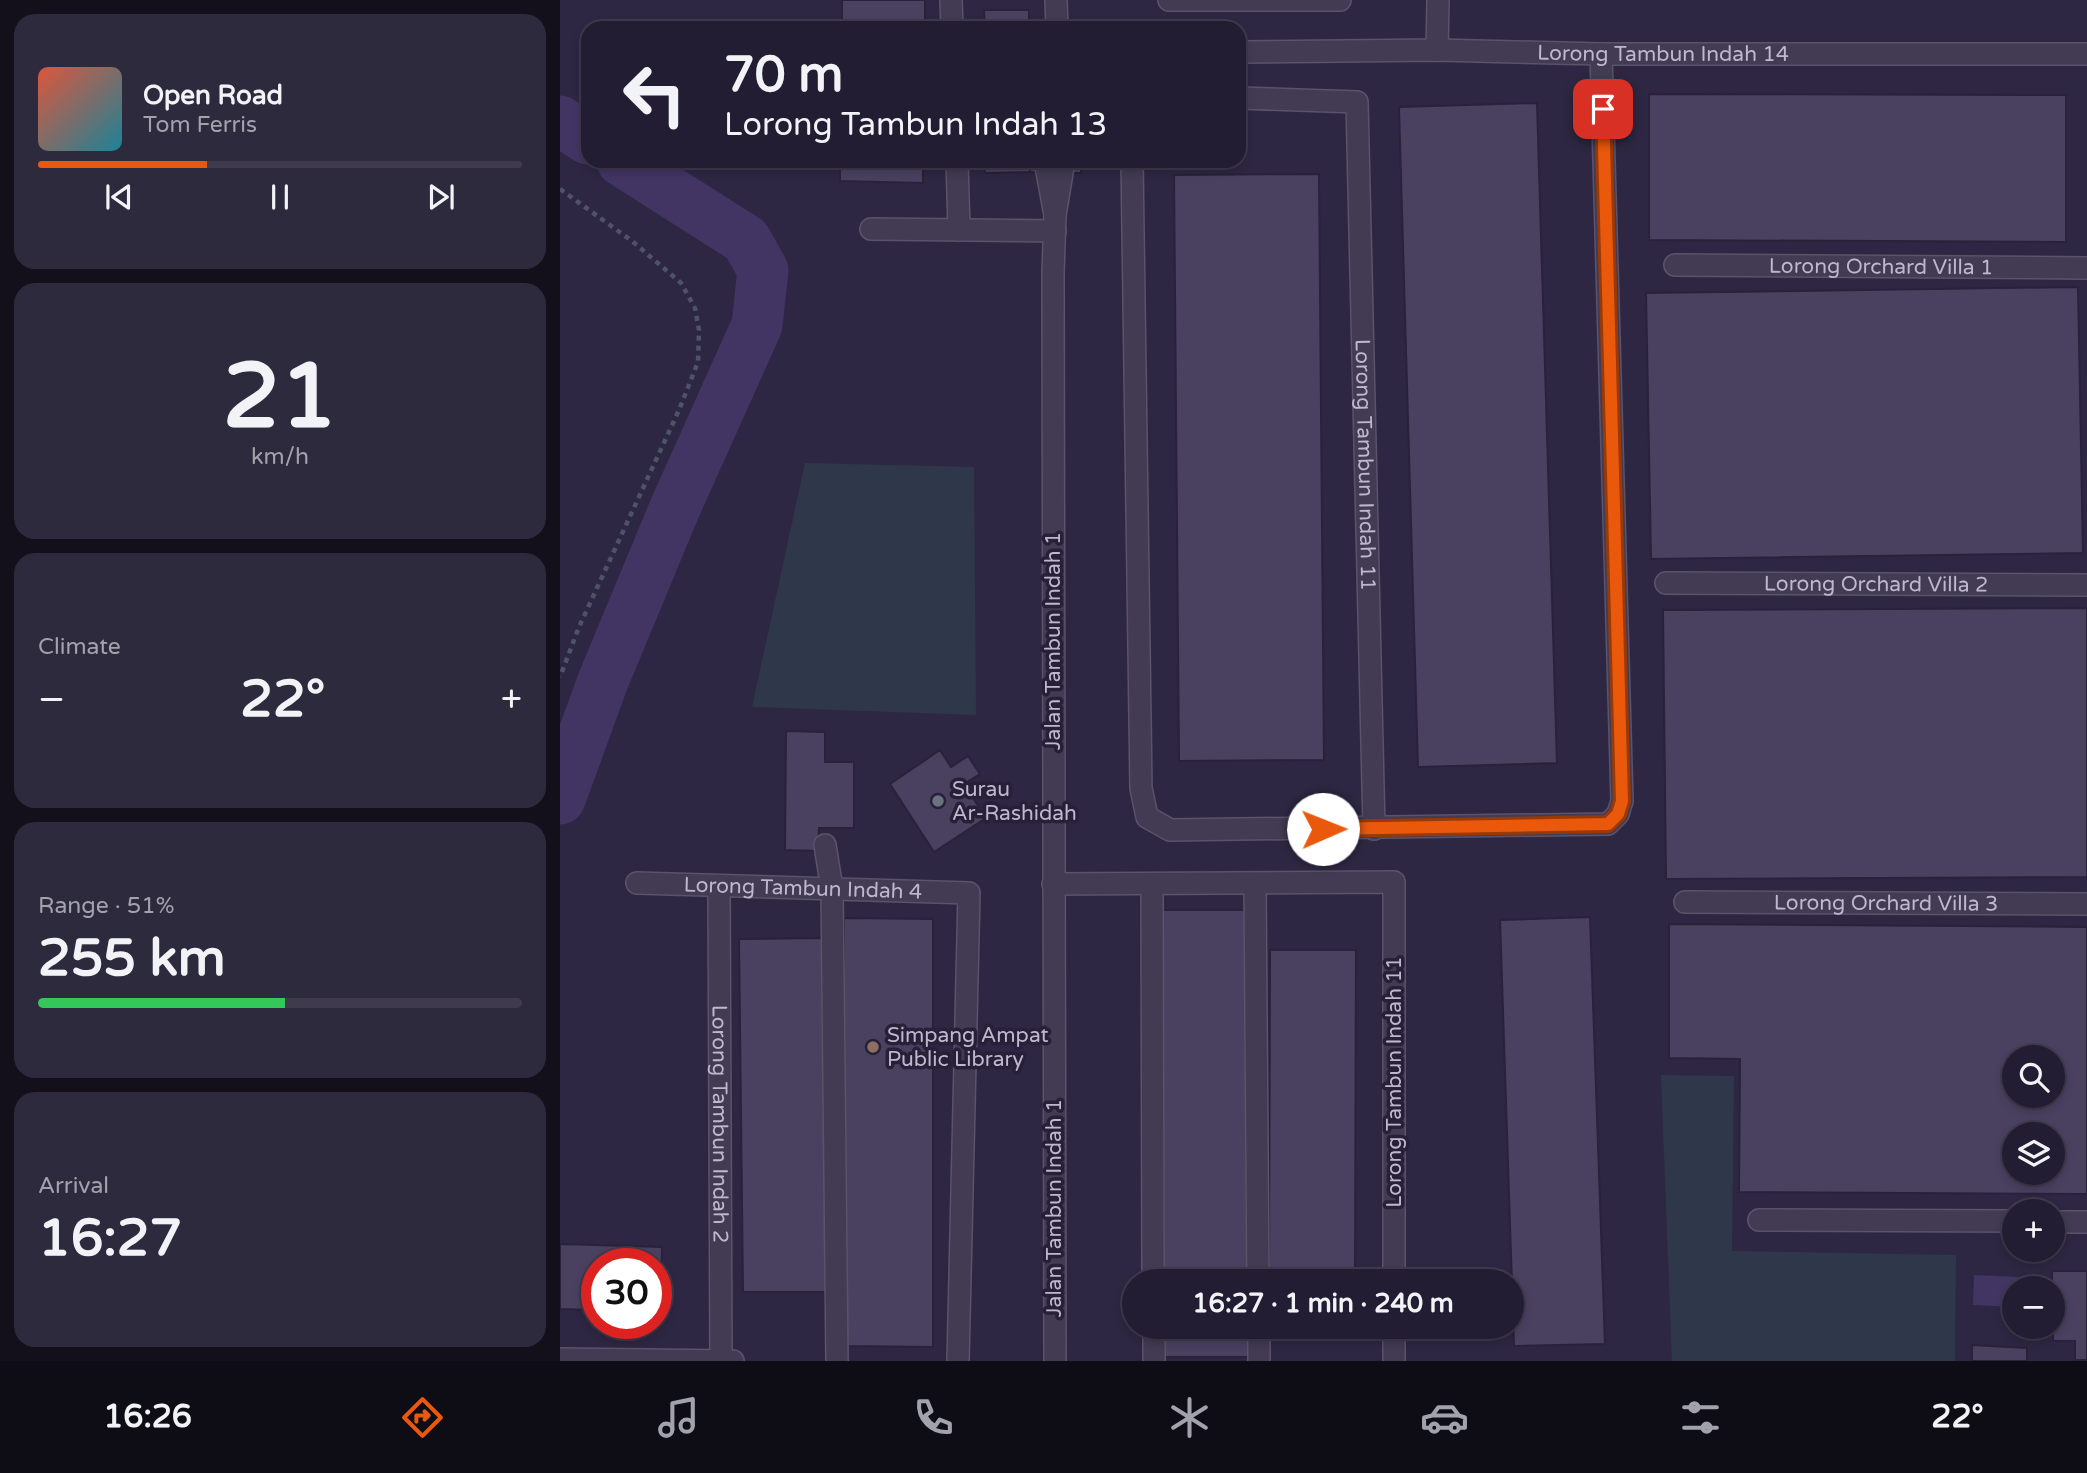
<!DOCTYPE html>
<meta charset="utf-8">
<style>
:root{--surface:#221d32;--page:#2e2a3e;--text:#f1f3f6;--muted:#a2a2ac;--line:#3f3b4d;--accent:#ea580c}
body{margin:0;font-family:"Varela Round",sans-serif;background:var(--page);color:var(--text);height:100vh;display:flex;flex-direction:column;font-size:26px;white-space:nowrap}
*{box-sizing:border-box;margin:0}
p{font-size:23px;color:var(--muted)}
.icon{flex:none;width:38px;height:38px;fill:none;stroke:currentColor;stroke-width:2;stroke-linecap:round;stroke-linejoin:round}
.map{position:relative;flex:1;overflow:hidden}
.drawer{display:flex;flex-direction:column;gap:14px;padding:14px;background:#13101c;width:560px}
.drawer>*{flex:none}
.guide{position:absolute;left:21px;top:21px;width:665px;height:147px;border-radius:21px;box-shadow:0 4px 10px #0003,0 0 0 2px var(--line);background:#221d32;color:var(--text);overflow:hidden}
.fabs{position:absolute;left:1442px;top:1045px;display:grid;gap:14px}
.fabs a{display:grid;place-items:center;width:63px;height:63px;border-radius:50%;background:var(--surface);box-shadow:0 4px 10px #0003,0 0 0 2px var(--line);font-size:35px}
.speed{position:absolute;left:21px;top:1248px;display:flex;gap:14px;font-size:35px;font-weight:700;text-align:center}
.speed>*{display:grid;place-content:center;width:91px;height:91px;border-radius:50%;background:var(--surface);box-shadow:0 4px 10px #0003,0 0 0 2px var(--line);line-height:1}
.speed .limit{border:10px solid #d22;background:#fff;color:#111}
.pin{position:absolute;display:grid;place-items:center;width:60px;height:60px;color:#fff;margin:-30px;border-radius:14px;box-shadow:0 4px 10px #0006}
.me{position:absolute;width:77px;margin:-38px;rotate:89deg;stroke-linejoin:round;filter:drop-shadow(0 0 5px #0008)}
.turn{display:flex;align-items:center;gap:24px;height:147px;padding:0 28px;font-size:32px}
.turn .icon{width:91px;height:91px;stroke-width:2.5}
.turn b{display:block;font-size:49px;line-height:60px}
.big{font-size:52px;font-weight:800;line-height:1.1}
.drawer .card{flex:1;display:flex;flex-direction:column;justify-content:center;gap:10px;min-width:0;padding:0 24px;border-radius:21px;background:var(--page)}
.drawer .dial{align-items:center;gap:0}
.dial b{font-size:91px;line-height:1}
.song{display:flex;align-items:center;gap:21px}
.cover{width:84px;height:84px;border-radius:10px;background:linear-gradient(135deg,hsl(10 70% 55%),hsl(190 70% 35%))}
.played{height:7px;border-radius:4px;background:linear-gradient(90deg,var(--accent) 35%,var(--line) 35%)}
.keys{display:flex;justify-content:space-around;direction:ltr}
.heat{display:flex;justify-content:space-between;align-items:center;font-size:38px;direction:ltr}
.charge{height:10px;border-radius:5px;background:linear-gradient(90deg,#34c759 51%,var(--line) 0)}
.trip{position:absolute;left:562px;top:1269px;width:402px;height:70px;border-radius:35px;background:var(--surface);box-shadow:0 4px 10px #0003,0 0 0 2px var(--line);font-weight:800;line-height:70px;text-align:center}
.dock{display:flex;height:112px;justify-content:space-around;align-items:center;background:#0e0c14;color:var(--muted)}
.dock .icon{width:49px;height:49px}
.dock .selected{color:var(--accent)}
.dock b{font-size:32px;color:var(--text)}
main{display:flex;flex:1;min-height:0}
.map>svg:first-child{display:block}
.green{fill:#2f374b}
.water{fill:#423564}
.lines{fill:none;stroke-linecap:round;stroke-linejoin:round}
.river{stroke:#423564;stroke-width:51}
.building{fill:#4a4161;stroke:#29223a;stroke-width:2;fill-rule:evenodd}
.minor-casing{stroke:#5a536a;stroke-width:24}
.path{stroke:#4e5367;stroke-width:4.5;stroke-dasharray:5 5;stroke-linecap:butt}
.minor{stroke:#423b53;stroke-width:21}
.route-casing{stroke:#983908;stroke-width:18}
.route{stroke:#ea580c;stroke-width:12}
.worship-dot{fill:#6b7280;stroke:#272038;stroke-width:2.5}
.education-dot{fill:#8d6e63;stroke:#272038;stroke-width:2.5}
.labels{text-anchor:middle;dominant-baseline:central;stroke-width:7;stroke-linejoin:round;paint-order:stroke}
.street-label{font-size:21px;fill:#bfb8cd;stroke:#272038}
.poi-label{font-size:21px;fill:#bfb8cd;stroke:#272038;text-anchor:start}
</style>
<main>
<section class="drawer">
<div class="card">
<div class="song"><i class="cover"></i><div><b>Open Road</b><p>Tom Ferris</p></div></div>
<div class="played"></div>
<div class="keys"><svg class="icon" aria-label="previous" viewBox="0 0 24 24"><path d="M18 5L8 12l10 7zM5 5v14"/></svg><svg class="icon" aria-label="pause" viewBox="0 0 24 24"><path d="M8 5v14M16 5v14"/></svg><svg class="icon" aria-label="next" viewBox="0 0 24 24"><path d="M6 5l10 7-10 7zM19 5v14"/></svg></div>
</div>
<div class="card dial"><b>21</b><p>km/h</p></div>
<div class="card"><p>Climate</p>
<div class="heat"><a>−</a><b class="big">22°</b><a>+</a></div>
</div>
<div class="card"><p>Range · 51%</p><b class="big">255 km</b><div class="charge"></div></div>
<div class="card"><p>Arrival</p><b class="big">16:27</b></div>
</section>
<div class="map">
<svg width="1527" height="1361" viewBox="0 0 1527 1361">
<rect width="100%" height="100%" fill="#2e2743"/>
<g class="green">
<path d="M 245,463 L 414,467 L 416,715 L 192,707 Z"/>
<path d="M 1101,1075 L 1174,1076 L 1172,1251 L 1396,1255 L 1395,1361 L 1112,1361 Z"/>
</g>
<path class="water" d="M 1414,1275 L 1481,1278 L 1481,1288 L 1454,1288 L 1454,1307 L 1413,1305 Z"/>
<g class="lines">
<g class="river">
<path d="M 0,121 L 28,139"/>
<path d="M 0,799 L 43,681 L 114,510 L 197,325 L 203,270 L 186,240 L 62,161"/>
</g>
</g>
<g class="building">
<rect x="282" y="0" width="83" height="28"/>
<path d="M 424,10 L 469,10 L 469,28 L 425,28 Z"/>
<path d="M 1089,94 L 1506,95 L 1506,242 L 1089,240 Z"/>
<path d="M 977,103 L 997,763 L 858,767 L 839,107 Z"/>
<path d="M 280,161 L 363,161 L 363,183 L 280,181 Z"/>
<path d="M 425,161 L 469,161 L 470,172 L 425,173 Z"/>
<path d="M 469,161 L 521,161 L 521,173 L 470,172 Z"/>
<path d="M 759,174 L 764,760 L 619,761 L 614,175 Z"/>
<path d="M 1518,287 L 1523,553 L 1091,559 L 1086,293 Z"/>
<path d="M 1527,608 L 1527,877 L 1106,879 L 1103,610 Z"/>
<path d="M 226,731 L 265,732 L 265,762 L 294,762 L 294,828 L 259,828 L 258,851 L 225,850 Z"/>
<path d="M 380,750 L 391,767 L 408,756 L 420,774 L 404,784 L 426,818 L 374,852 L 330,784 Z"/>
<path d="M 595,910 L 688,910 L 690,1281 L 597,1281 Z"/>
<path d="M 1030,917 L 1045,1344 L 954,1346 L 940,920 Z"/>
<path d="M 284,918 L 373,919 L 373,1347 L 284,1346 Z"/>
<path d="M 1109,924 L 1527,927 L 1527,1194 L 1179,1192 L 1180,1059 L 1109,1058 ZM 1454,1057 L 1493,1057 L 1493,1096 L 1454,1096 ZM 1454,1134 L 1493,1134 L 1493,1172 L 1454,1172 Z"/>
<path d="M 264,938 L 267,1292 L 183,1292 L 179,939 Z"/>
<path d="M 710,950 L 796,950 L 795,1281 L 709,1281 Z"/>
<path d="M 0,1244 L 102,1247 L 101,1312 L 96,1312 L 96,1264 L 37,1264 L 37,1310 L 0,1309 Z"/>
<path d="M 1492,1271 L 1527,1271 L 1527,1360 L 1515,1360 L 1515,1341 L 1493,1341 Z"/>
<rect x="597" y="1326" width="93" height="31"/>
<path d="M 1412,1345 L 1467,1348 L 1467,1361 L 1412,1361 Z"/>
</g>
<g class="lines">
<g class="minor-casing">
<g id="minor">
<path d="M 391,0 L 392,28"/>
<path d="M 496,0 L 497,28"/>
<path d="M 609,0 L 780,0"/>
<path d="M 877,50 L 878,0"/>
<path id="s1" d="M 679,52 L 877,50 L 1041,54 L 1527,54"/>
<path id="s2" d="M 679,98 L 797,102 L 814,829"/>
<path d="M 397,161 L 399,230"/>
<path d="M 485,161 L 495,215 L 504,161"/>
<path d="M 572,161 L 581,788 L 587,817 L 610,830 L 1048,824 L 1058,814 L 1062,801 L 1041,54"/>
<path d="M 311,229 L 495,231"/>
<path id="s3" d="M 1115,265 L 1527,268"/>
<path id="s4" d="M 1106,583 L 1527,585"/>
<path d="M 265,845 L 272,889 L 277,1361"/>
<path id="s5" d="M 77,883 L 409,893 L 398,1361"/>
<path d="M 695,883 L 698,1281"/>
<path d="M 493,884 L 834,882 L 834,1281"/>
<path d="M 592,884 L 593,1281"/>
<path id="s6" d="M 159,886 L 161,1361"/>
<path id="s7" d="M 1125,902 L 1527,904"/>
<path d="M 1199,1220 L 1454,1221"/>
<path d="M 1493,1222 L 1527,1222"/>
<path d="M 594,1326 L 594,1361"/>
<path d="M 699,1326 L 699,1361"/>
<path d="M 834,1326 L 834,1361"/>
<path d="M 0,1359 L 173,1361"/>
<path d="M 495,1361 L 493,273 L 495,215"/>
</g>
</g>
<path class="path" d="M 0,189 L 72,241 L 121,283 L 135,308 L 139,330 L 138,362 L 119,410 L 19,627 L 0,677"/>
<use href="#minor" class="minor"/>
</g>
<g class="lines">
<g class="route-casing">
<path id="route" d="M 763,829 L 1048,824 L 1058,814 L 1062,801 L 1043,109"/>
</g>
<use href="#route" class="route"/>
</g>
<circle class="worship-dot" cx="378" cy="801" r="7"/>
<circle class="education-dot" cx="313" cy="1047" r="7"/>
<g class="labels">
<g class="street-label">
<text stroke="none"><textPath href="#s1" startOffset="424">Lorong Tambun Indah 14</textPath></text>
<text stroke="none"><textPath href="#s3" startOffset="206">Lorong Orchard Villa 1</textPath></text>
<text stroke="none"><textPath href="#s2" startOffset="481">Lorong Tambun Indah 11</textPath></text>
<text stroke="none"><textPath href="#s4" startOffset="210">Lorong Orchard Villa 2</textPath></text>
<text transform="translate(493 641) rotate(-90)">Jalan Tambun Indah 1</text>
<text stroke="none"><textPath href="#s5" startOffset="166">Lorong Tambun Indah 4</textPath></text>
<text stroke="none"><textPath href="#s7" startOffset="201">Lorong Orchard Villa 3</textPath></text>
<text transform="translate(834 1082) rotate(-90)">Lorong Tambun Indah 11</text>
<text stroke="none"><textPath href="#s6" startOffset="238">Lorong Tambun Indah 2</textPath></text>
<text transform="translate(494 1208) rotate(-90)">Jalan Tambun Indah 1</text>
</g>
<g class="poi-label">
<text x="392" y="789">Surau<tspan x="392" dy="24">Ar-Rashidah</tspan></text>
<text x="327" y="1035">Simpang Ampat<tspan x="327" dy="24">Public Library</tspan></text>
</g>
</g>
</svg>
<div class="fabs">
<a><svg class="icon" aria-label="search" viewBox="0 0 24 24"><circle cx="10" cy="10" r="6"/><path d="M15 15l6 6"/></svg></a>
<a><svg class="icon" aria-label="layers" viewBox="0 0 24 24"><path d="M12 4l9 5-9 5-9-5zM3 14l9 5 9-5"/></svg></a>
<a>+</a>
<a>−</a>
</div>
<div class="speed"><div class="limit">30</div></div>
<div class="pin" style="left:1043px;top:109px;background:#d93025"><svg class="icon" aria-label="arrive" viewBox="0 0 24 24"><path d="M6 21V4h12l-3 4 3 4H6"/></svg></div>
<svg class="me" style="left:763px;top:829px" viewBox="-20 -20 40 40"><circle r="19" fill="#fff"/><path d="M0-13L10 11 0 6-10 11z" fill="#ea580c"/></svg>
<div class="trip">16:27 · 1 min · 240 m</div>
<div class="guide">
<div class="turn"><svg class="icon" aria-label="left" viewBox="0 0 24 24"><path d="M17 20v-9H6M10 6l-5 5 5 5"/></svg><div><b>70 m</b>Lorong Tambun Indah 13</div></div>
</div>
</div>
</main>
<nav class="dock">
<b>16:26</b>
<svg class="icon selected" aria-label="directions" viewBox="0 0 24 24"><path d="M12 3l9 9-9 9-9-9zM9 14v-3h6M13 9l2 2-2 2"/></svg>
<svg class="icon" aria-label="music" viewBox="0 0 24 24"><path d="M9 18V5l10-2v13"/><circle cx="6" cy="18" r="3"/><circle cx="16" cy="16" r="3"/></svg>
<svg class="icon" aria-label="phone" viewBox="0 0 24 24"><path d="M5 4h4l2 5-3 2q2 4 5 5l2-3 5 2v4C11 20 4 13 5 4z"/></svg>
<svg class="icon" aria-label="climate" viewBox="0 0 24 24"><path d="M12 3v18M4 7l16 10M4 17L20 7"/></svg>
<svg class="icon" aria-label="car" viewBox="0 0 24 24"><path d="M5 17H2v-5l4-1 3-4h7l3 4 3 1v5h-3M9 17h6M6 11h13"/><circle cx="7" cy="17" r="2"/><circle cx="17" cy="17" r="2"/></svg>
<svg class="icon" aria-label="filters" viewBox="0 0 24 24"><path d="M4 7h16M4 17h16"/><circle cx="9" cy="7" r="2"/><circle cx="15" cy="17" r="2"/></svg>
<b>22°</b>
</nav>
